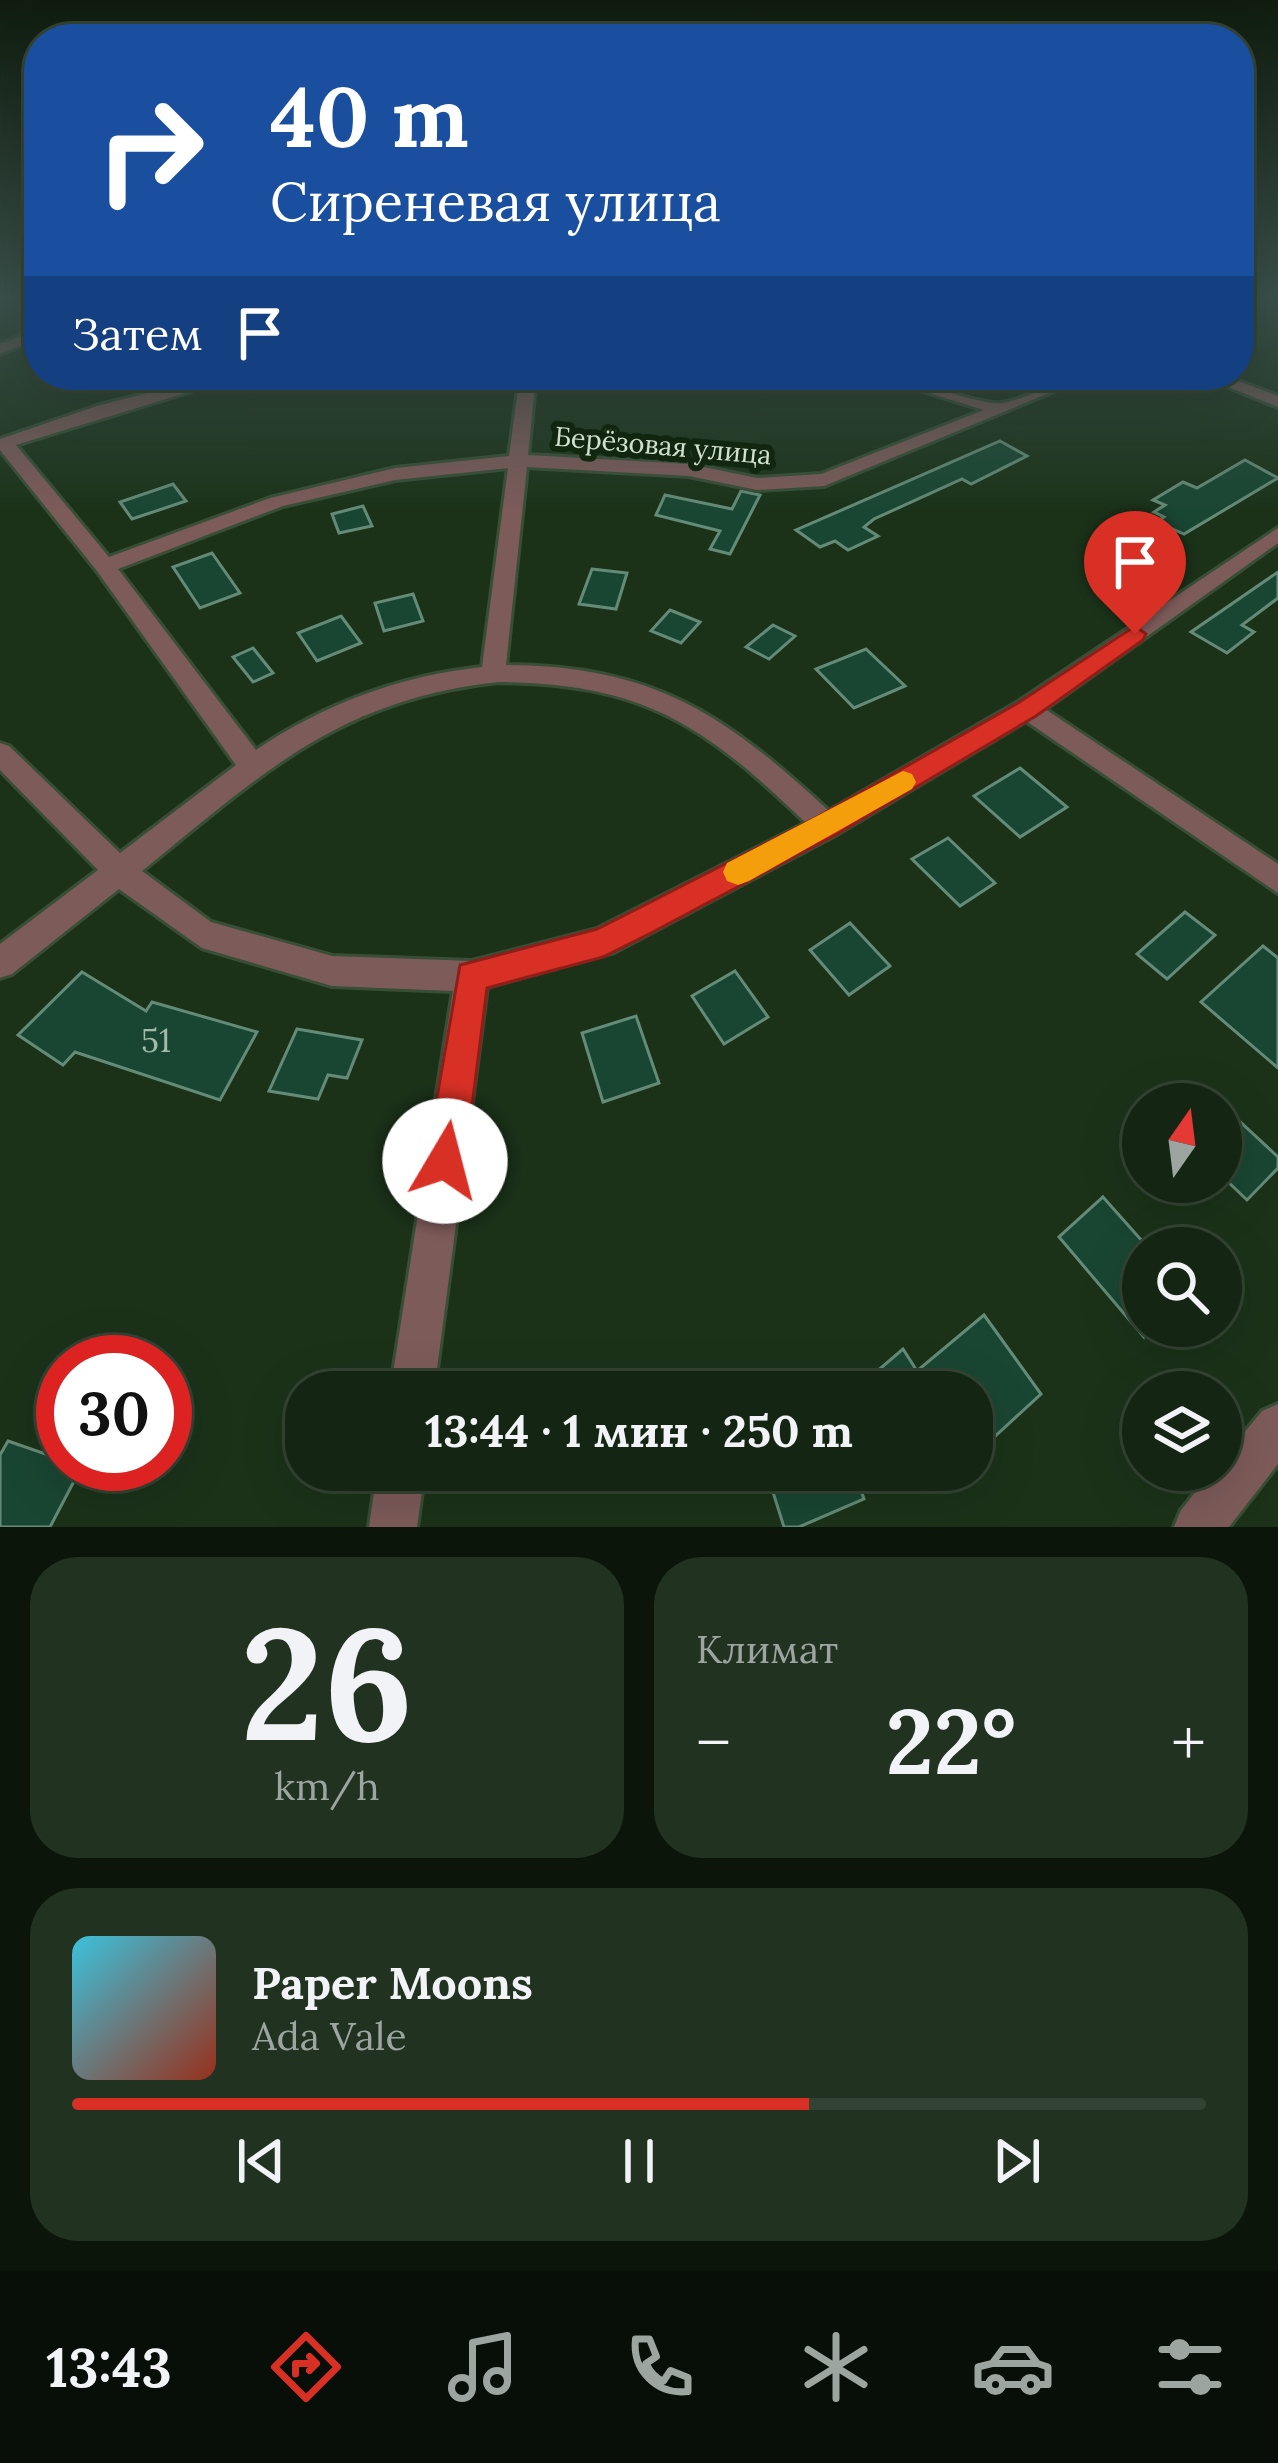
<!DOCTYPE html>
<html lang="ru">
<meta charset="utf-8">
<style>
:root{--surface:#142613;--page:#213221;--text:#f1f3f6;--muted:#9da5a0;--line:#334333;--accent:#d93025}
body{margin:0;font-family:Lora,serif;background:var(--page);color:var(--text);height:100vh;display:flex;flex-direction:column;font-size:45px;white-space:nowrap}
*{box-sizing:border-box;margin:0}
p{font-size:39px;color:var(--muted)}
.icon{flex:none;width:66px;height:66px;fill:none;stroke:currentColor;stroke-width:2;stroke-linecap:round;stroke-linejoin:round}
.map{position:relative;height:1527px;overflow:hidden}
.side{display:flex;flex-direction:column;gap:30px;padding:30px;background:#0b150a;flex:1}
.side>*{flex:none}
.hud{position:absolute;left:24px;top:24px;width:1230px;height:366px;border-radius:48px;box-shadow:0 12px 48px #0002,0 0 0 3px var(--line);background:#1a4fa0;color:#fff;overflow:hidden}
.needle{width:78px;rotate:14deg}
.tools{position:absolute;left:1122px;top:1083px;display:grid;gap:24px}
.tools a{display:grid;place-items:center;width:120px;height:120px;border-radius:50%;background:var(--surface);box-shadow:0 12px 48px #0002,0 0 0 3px var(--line);font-size:60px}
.speed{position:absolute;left:36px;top:1335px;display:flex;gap:24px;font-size:60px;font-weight:700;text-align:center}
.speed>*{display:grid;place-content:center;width:156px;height:156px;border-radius:50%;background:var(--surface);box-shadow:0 12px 48px #0002,0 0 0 3px var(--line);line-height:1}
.speed .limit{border:18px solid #d22;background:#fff;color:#111}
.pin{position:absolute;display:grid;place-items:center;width:102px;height:102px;color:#fff;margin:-123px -51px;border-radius:50% 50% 50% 0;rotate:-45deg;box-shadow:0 0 12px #0007}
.pin .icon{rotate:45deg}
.me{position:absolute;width:132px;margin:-66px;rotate:8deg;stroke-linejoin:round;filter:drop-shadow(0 0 9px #0008)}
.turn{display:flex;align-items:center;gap:42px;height:252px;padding:0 48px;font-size:54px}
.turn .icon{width:156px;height:156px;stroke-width:2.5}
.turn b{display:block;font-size:84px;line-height:102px}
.then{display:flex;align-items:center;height:114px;padding:0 48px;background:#0003;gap:24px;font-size:45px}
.big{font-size:90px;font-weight:800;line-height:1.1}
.side .tile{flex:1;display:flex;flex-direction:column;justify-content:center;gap:18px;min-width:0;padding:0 42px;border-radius:48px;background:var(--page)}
.side .dial{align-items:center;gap:0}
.dial b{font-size:156px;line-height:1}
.song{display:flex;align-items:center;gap:36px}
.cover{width:144px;height:144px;border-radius:18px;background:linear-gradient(135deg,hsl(190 70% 55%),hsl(10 70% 35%))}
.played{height:12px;border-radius:6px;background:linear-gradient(90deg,var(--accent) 65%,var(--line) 65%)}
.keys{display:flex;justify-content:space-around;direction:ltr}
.heat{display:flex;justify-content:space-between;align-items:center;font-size:66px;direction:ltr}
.side .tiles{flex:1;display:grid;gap:30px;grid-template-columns:1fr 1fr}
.tile:last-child{grid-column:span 2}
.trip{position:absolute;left:285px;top:1371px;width:708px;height:120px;border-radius:48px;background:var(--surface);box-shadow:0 12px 48px #0002,0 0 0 3px var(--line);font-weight:800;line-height:120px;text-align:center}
.tabs{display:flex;height:192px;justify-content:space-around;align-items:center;background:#080f08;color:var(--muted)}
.tabs .icon{width:84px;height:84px}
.tabs .on{color:var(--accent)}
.tabs b{font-size:54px;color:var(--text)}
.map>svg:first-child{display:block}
.building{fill:#194632;stroke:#648b77;stroke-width:3}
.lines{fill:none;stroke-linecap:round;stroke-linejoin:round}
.street-casing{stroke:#384e36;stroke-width:6}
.street{fill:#7d5b59;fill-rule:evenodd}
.route{fill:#d93025;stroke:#8d1f18;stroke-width:3}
.slow{fill:#f59e0b}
.labels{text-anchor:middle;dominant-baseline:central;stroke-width:12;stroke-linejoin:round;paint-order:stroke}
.far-street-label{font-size:27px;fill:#d2e0d0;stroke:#11270f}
.near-number-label{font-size:33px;fill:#a4baa8}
</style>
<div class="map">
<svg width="1278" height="1527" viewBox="0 0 1278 1527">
<rect width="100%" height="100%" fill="#1b3219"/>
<g class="building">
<path d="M 1000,441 L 1027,456 L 971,484 L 962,479 L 874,519 L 864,527 L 878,536 L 848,550 L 835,541 L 820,547 L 796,530 Z"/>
<path d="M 1245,460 L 1278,478 L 1184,534 L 1157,522 L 1164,517 L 1154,512 L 1165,505 L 1153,500 L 1183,482 L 1197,488 Z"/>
<path d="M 173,484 L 186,501 L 132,519 L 120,502 Z"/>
<path d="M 741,491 L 760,495 L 730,554 L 710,549 L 720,531 L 656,515 L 665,495 L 732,509 Z"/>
<path d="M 363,506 L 372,526 L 339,533 L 332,514 Z"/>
<path d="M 212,553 L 240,593 L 200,608 L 173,567 Z"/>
<path d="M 592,569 L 627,573 L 616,609 L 579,604 Z"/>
<path d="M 1278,572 L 1278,598 L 1242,625 L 1254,632 L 1227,653 L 1191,632 Z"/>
<path d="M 413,594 L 423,621 L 384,631 L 375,603 Z"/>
<path d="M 670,610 L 700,622 L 681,643 L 651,631 Z"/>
<path d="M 341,616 L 361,643 L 317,661 L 298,633 Z"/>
<path d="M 773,625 L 795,636 L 769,659 L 746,647 Z"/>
<path d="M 253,648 L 273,673 L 253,682 L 233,657 Z"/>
<path d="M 866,649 L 905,686 L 854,708 L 816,669 Z"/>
<path d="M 1020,768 L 1067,807 L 1020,837 L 974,796 Z"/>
<path d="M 948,838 L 995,883 L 960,906 L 912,859 Z"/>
<path d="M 1185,912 L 1215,935 L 1167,979 L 1137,954 Z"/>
<path d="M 850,923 L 890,966 L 849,995 L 810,950 Z"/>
<path d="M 1263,946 L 1278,958 L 1278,1068 L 1201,1002 Z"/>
<path d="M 735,971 L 768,1017 L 724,1044 L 692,996 Z"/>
<path d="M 82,972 L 146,1011 L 152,1002 L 257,1032 L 220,1100 L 75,1052 L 63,1065 L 18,1035 Z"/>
<path d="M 636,1016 L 659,1083 L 603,1102 L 582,1033 Z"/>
<path d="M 297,1029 L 362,1040 L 347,1078 L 328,1075 L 318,1099 L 269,1091 Z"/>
<path d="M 1221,1104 L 1278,1157 L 1278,1168 L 1247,1200 L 1221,1175 Z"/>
<path d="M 1103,1197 L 1143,1242 L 1143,1336 L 1059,1237 Z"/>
<path d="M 984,1315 L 1041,1394 L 991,1440 L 972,1411 L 972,1392 L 878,1392 L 869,1378 L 903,1349 L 917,1371 Z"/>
<path d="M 8,1441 L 63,1460 L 63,1464 L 82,1466 L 50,1527 L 0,1527 L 0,1455 Z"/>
<path d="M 766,1470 L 854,1470 L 864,1499 L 799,1527 L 784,1527 Z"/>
</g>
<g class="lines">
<g class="street-casing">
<g id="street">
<path d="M 39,329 L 39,338 L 0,354 L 0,344 Z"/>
<path d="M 217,375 L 244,375 L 16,445 L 109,557 L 270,498 L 395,468 L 509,456 L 520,375 L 536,375 L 528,455 L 689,464 L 757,478 L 821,474 L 984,410 L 871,375 C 910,375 976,406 1002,403 C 1034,398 1059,375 1093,375 L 824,486 L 757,490 L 689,476 L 527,467 L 506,665 C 654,666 724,714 829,811 L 1018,702 L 1278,528 L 1278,543 L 1045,709 L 1278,864 L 1278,893 L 1026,721 L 837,834 L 614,952 L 487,987 L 434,1392 L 390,1392 L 453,991 L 332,986 L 202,948 L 119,889 L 12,974 L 0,978 L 0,944 L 98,870 L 0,770 L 0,743 L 9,746 L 120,853 L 236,765 L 97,571 L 0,450 L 0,439 L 97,406 ZM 508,468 L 482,667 C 399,676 324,704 256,750 L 118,569 L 283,506 L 395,480 ZM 498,682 C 644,683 704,725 806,823 L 597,929 L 472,961 L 332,956 L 211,922 L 142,871 C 262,774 337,700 498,682 Z"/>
<path d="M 1199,375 L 1222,375 L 1278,396 L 1278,407 Z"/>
<path d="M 1278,1404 L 1278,1464 L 1229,1527 L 1174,1527 L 1181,1510 L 1213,1470 L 1221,1470 L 1221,1461 L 1262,1411 Z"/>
<path d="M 377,1470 L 425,1470 L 417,1527 L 369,1527 Z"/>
</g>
</g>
<use href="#street" class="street"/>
</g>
<linearGradient id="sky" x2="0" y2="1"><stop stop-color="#0f1c0e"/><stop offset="0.58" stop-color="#394f49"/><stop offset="1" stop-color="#394f49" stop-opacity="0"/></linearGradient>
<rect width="1278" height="512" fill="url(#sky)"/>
<path class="route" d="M 1135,626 L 1146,634 L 1143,640 L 1036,716 L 837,834 L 651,933 L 603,957 L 487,988 L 465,1161 L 459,1174 L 445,1180 L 432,1174 L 426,1161 L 460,965 L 597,929 L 629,913 L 817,817 L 1018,703 Z"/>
<path class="slow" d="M 903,771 L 912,774 L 916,782 L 912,789 L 749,881 L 738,885 L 727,881 L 723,872 L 727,863 Z"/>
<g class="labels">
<g class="far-street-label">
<text transform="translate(663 445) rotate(5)">Берёзовая улица</text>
</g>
<g class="near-number-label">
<text x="156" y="1040">51</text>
</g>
</g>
</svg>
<div class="tools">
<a><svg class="needle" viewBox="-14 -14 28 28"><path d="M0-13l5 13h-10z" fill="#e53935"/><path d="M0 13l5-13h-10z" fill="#9da5a0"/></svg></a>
<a><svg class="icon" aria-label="search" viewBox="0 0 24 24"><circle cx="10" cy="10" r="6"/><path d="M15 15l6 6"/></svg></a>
<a><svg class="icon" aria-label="layers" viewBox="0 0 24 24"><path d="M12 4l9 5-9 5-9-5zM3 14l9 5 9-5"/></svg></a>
</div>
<div class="speed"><div class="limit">30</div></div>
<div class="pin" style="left:1135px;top:634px;background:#d93025"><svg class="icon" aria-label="arrive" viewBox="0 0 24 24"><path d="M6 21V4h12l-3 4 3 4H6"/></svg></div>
<svg class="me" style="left:445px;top:1161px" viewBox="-20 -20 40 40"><circle r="19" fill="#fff"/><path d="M0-13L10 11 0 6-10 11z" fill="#d93025"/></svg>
<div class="trip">13:44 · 1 мин · 250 m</div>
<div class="hud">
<div class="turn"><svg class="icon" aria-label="right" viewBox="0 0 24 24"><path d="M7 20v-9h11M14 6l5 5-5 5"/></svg><div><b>40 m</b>Сиреневая улица</div></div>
<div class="then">Затем<svg class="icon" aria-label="arrive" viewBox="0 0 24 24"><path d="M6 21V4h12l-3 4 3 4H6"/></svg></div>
</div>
</div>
<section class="side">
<div class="tiles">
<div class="tile dial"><b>26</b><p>km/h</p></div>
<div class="tile"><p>Климат</p>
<div class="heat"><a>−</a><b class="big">22°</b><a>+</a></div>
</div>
<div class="tile">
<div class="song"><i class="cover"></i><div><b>Paper Moons</b><p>Ada Vale</p></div></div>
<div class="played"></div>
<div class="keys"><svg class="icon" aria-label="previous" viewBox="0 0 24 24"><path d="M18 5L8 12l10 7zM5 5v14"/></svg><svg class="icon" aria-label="pause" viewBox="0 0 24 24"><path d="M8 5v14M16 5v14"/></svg><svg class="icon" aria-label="next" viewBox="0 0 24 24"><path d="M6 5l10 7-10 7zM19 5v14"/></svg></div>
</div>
</div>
</section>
<nav class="tabs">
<b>13:43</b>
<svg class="icon on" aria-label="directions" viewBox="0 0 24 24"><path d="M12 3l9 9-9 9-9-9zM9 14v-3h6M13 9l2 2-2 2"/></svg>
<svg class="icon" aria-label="music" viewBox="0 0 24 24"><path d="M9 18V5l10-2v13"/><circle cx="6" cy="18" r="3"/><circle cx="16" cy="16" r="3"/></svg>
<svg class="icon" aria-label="phone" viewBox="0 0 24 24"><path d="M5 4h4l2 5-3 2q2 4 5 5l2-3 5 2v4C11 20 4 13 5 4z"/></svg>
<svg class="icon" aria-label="climate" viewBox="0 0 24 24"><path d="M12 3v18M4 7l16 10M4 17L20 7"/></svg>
<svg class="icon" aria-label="car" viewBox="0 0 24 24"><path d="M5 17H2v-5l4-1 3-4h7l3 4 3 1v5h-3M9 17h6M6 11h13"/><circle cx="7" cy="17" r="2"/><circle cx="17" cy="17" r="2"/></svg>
<svg class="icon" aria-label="filters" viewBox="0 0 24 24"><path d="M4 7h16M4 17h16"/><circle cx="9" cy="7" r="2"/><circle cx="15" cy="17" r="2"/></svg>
</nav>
